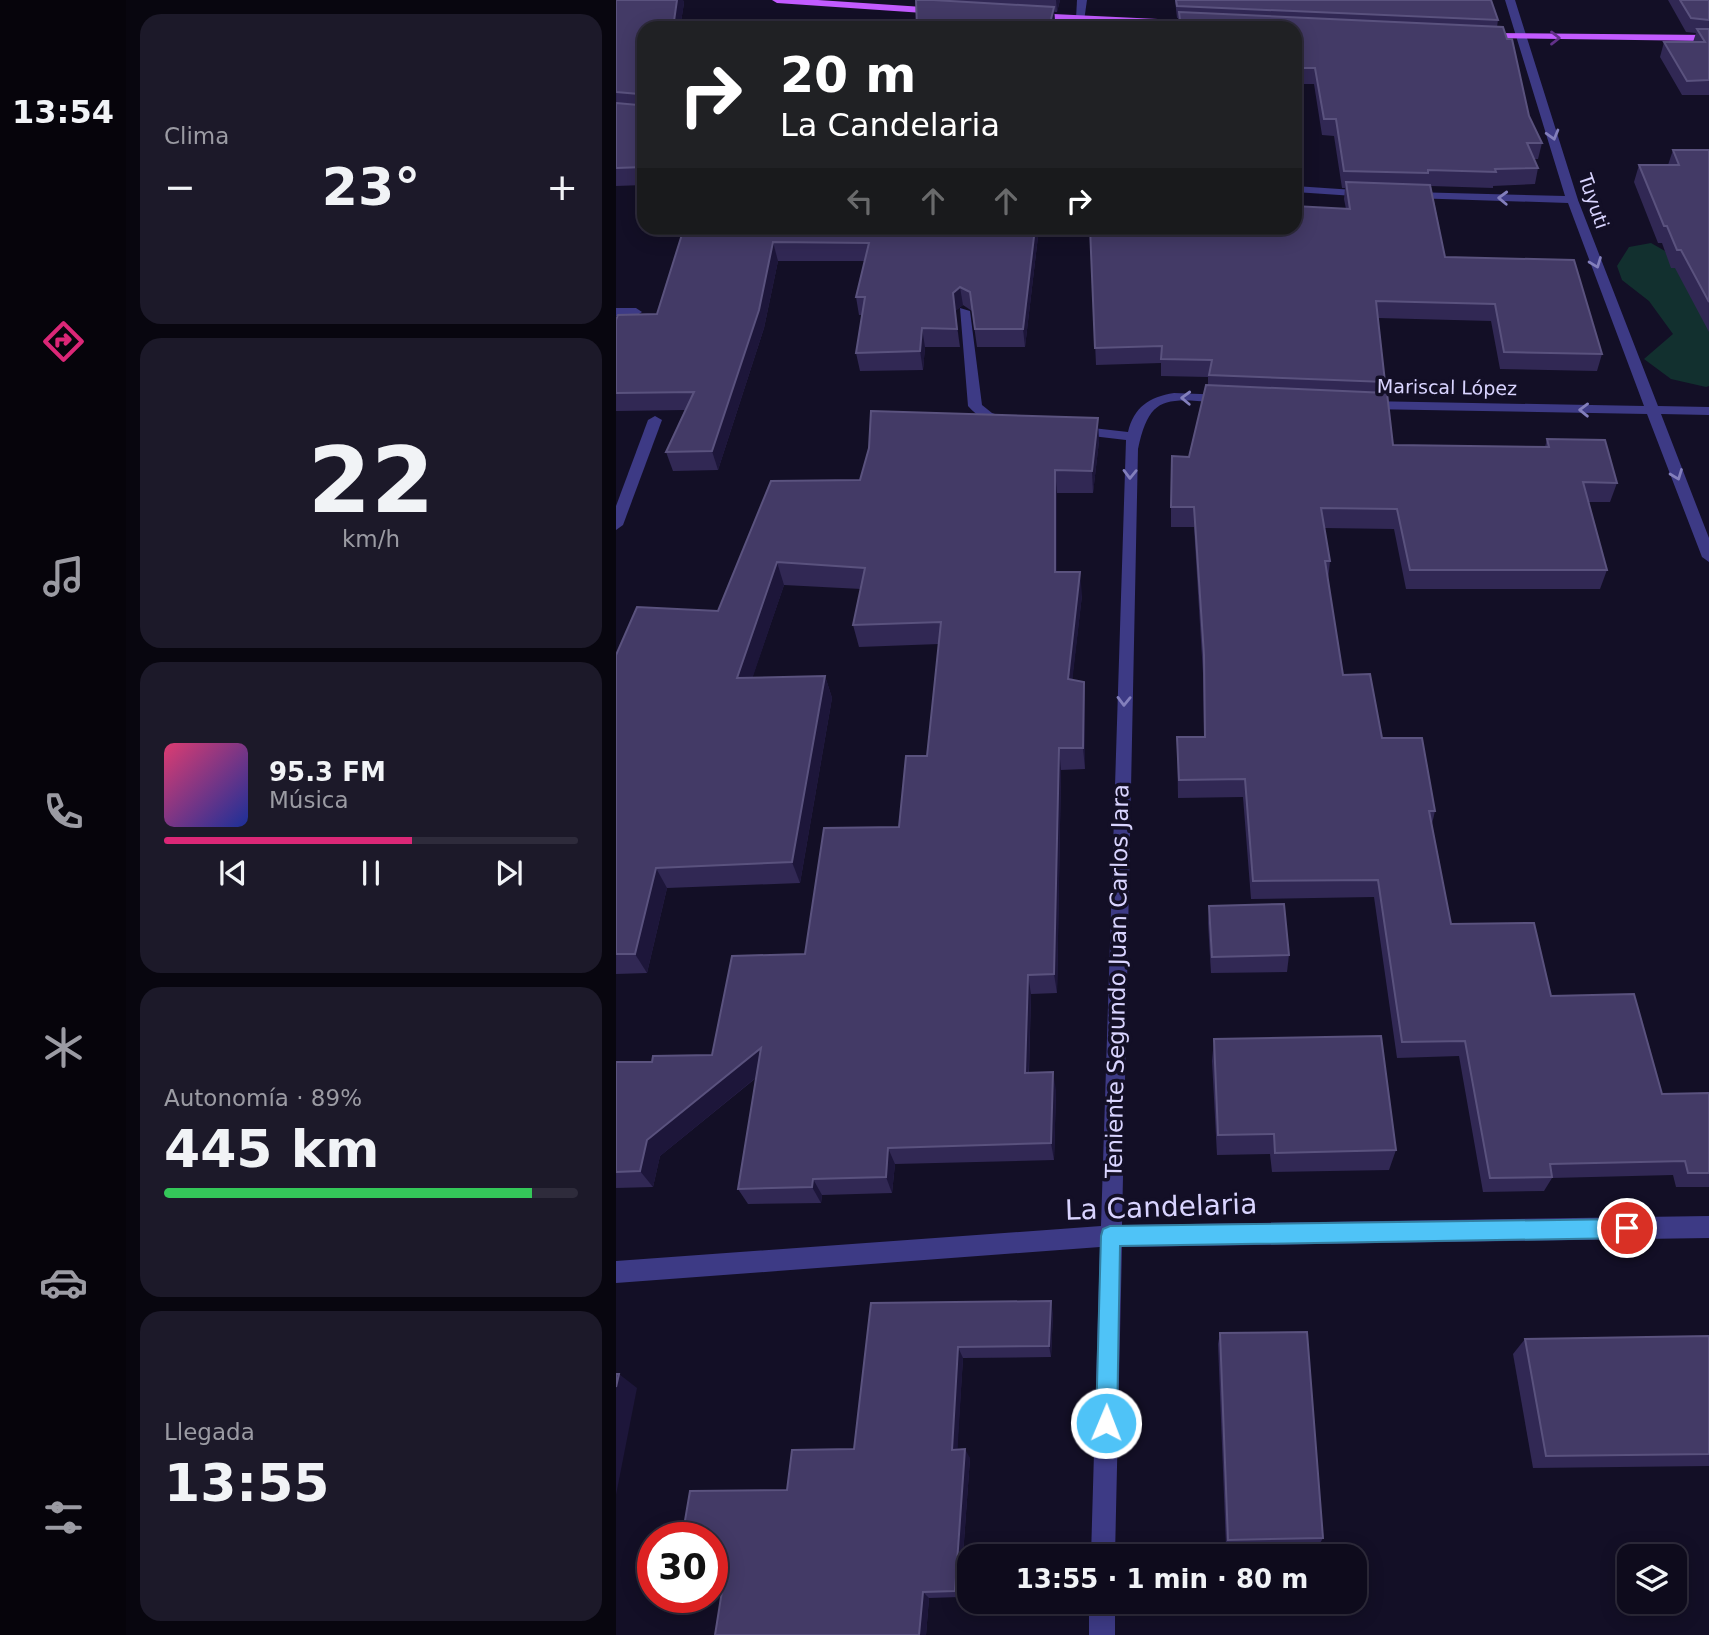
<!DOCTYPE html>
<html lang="es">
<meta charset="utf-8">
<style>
:root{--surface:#0e0b1c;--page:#1c1929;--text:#f1f3f6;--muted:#9b9ba3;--line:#2e2b3b;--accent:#db2777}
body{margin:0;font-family:"DejaVu Sans",sans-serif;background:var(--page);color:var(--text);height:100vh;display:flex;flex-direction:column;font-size:26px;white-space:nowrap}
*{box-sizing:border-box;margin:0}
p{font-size:23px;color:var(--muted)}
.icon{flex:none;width:38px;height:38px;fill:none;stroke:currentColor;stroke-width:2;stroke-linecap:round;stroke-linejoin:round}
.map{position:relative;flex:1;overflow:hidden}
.side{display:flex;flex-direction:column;gap:14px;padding:14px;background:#08060f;width:490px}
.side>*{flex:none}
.banner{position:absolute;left:21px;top:21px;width:665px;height:214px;border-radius:21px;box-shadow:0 4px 18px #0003,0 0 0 2px var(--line);background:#202124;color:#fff;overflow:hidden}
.buttons{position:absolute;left:1001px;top:1544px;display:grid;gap:14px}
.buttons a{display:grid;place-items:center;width:70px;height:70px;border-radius:14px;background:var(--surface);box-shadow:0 4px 18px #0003,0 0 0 2px var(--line);font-size:35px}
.speed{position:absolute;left:21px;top:1522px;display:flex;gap:14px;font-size:35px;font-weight:700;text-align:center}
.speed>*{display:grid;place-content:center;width:91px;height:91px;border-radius:50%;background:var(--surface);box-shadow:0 4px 18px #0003,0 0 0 2px var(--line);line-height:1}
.speed .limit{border:10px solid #d22;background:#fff;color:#111}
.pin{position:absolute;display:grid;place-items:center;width:60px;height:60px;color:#fff;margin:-30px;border:4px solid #fff;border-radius:50%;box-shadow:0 2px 7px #0007}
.me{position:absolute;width:77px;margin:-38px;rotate:1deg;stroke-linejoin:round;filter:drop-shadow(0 0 5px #0008)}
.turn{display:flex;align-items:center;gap:24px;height:147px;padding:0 28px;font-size:32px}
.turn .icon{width:91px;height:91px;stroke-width:2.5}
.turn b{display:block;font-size:49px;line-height:60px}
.lanes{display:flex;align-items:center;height:66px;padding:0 28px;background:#0003;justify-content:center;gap:35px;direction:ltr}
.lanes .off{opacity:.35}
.big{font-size:52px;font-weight:700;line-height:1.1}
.side .widget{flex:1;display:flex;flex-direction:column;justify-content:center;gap:10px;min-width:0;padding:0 24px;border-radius:21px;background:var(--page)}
.side .dial{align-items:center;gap:0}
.dial b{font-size:91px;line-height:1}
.song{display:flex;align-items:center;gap:21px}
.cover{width:84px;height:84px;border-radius:10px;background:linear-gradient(135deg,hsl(340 70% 55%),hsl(230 70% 35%))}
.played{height:7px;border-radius:4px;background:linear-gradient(90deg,var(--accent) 60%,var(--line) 60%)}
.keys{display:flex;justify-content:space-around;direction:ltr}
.heat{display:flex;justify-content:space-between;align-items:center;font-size:38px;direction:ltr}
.charge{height:10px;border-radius:5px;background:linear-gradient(90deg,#34c759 89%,var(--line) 0)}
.trip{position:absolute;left:341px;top:1544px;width:410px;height:70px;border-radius:21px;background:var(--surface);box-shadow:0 4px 18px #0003,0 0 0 2px var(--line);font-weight:700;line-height:70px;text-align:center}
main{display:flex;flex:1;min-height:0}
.dock{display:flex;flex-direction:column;width:126px;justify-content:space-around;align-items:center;background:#06040b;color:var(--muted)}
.dock .icon{width:49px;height:49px}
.dock .active{color:var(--accent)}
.dock b{font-size:32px;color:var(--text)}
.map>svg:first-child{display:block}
.green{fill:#12302f}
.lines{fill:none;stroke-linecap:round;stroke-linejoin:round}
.minor{fill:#3d3a85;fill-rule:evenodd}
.major{fill:#c25bff;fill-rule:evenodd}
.wall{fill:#312854}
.shaded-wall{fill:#1d163a}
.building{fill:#433a66;stroke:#5a527e;stroke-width:2}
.oneway{stroke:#623188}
.oneway2{stroke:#837fbc}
.route{fill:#4fc3f7;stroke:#337fa1;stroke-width:2}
.labels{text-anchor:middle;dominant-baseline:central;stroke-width:7;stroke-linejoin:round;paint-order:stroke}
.far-street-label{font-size:19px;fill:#d9d4ff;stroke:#130f26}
.street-label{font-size:23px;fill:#d9d4ff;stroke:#130f26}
.near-street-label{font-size:28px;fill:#d9d4ff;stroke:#130f26}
</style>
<main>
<nav class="dock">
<b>13:54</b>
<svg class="icon active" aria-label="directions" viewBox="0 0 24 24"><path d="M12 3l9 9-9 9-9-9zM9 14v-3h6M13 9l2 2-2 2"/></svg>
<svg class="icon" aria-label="music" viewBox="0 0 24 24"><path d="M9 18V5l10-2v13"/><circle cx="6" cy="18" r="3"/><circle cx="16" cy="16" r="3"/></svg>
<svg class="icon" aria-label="phone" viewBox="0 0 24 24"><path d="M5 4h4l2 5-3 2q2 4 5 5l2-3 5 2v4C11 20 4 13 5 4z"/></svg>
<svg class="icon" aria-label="climate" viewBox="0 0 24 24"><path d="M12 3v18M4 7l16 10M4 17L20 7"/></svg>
<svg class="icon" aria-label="car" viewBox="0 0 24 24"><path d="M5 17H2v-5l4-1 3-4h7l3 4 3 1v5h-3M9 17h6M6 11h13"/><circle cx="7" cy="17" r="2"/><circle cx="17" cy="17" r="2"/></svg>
<svg class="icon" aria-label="filters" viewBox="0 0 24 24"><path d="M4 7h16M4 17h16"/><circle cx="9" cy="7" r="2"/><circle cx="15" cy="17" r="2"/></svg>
</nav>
<section class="side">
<div class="widget"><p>Clima</p>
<div class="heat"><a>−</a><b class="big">23°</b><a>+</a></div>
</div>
<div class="widget dial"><b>22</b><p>km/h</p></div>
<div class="widget">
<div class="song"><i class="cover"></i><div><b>95.3 FM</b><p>Música</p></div></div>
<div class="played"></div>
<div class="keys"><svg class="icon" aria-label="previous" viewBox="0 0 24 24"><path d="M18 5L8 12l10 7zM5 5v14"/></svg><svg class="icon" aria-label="pause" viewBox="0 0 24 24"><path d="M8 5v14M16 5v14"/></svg><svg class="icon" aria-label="next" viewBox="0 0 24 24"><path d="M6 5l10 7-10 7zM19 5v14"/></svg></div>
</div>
<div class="widget"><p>Autonomía · 89%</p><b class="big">445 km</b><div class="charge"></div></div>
<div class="widget"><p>Llegada</p><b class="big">13:55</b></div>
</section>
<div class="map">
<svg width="1093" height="1635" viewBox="0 0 1093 1635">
<rect width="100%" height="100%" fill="#130f26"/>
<path class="green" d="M 1035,243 L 1049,251 L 1056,267 L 1093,268 L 1093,386 L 1090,387 L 1055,379 L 1028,359 L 1057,334 L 1033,301 L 1006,280 L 1001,266 L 1013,247 Z"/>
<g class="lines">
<g class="minor">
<path d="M 461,0 L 471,0 L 468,21 L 460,19 Z"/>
<path d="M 889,0 L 899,0 L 962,200 L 1042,406 L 1093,407 L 1093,415 L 1045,414 L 1093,538 L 1093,562 L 1086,557 L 1031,414 L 750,409 L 743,405 L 750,401 L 1028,406 L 952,203 L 795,198 L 789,195 L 795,192 L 949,196 Z"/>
<path d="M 679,186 L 753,191 L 759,194 L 753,197 L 679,192 Z"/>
<path d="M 0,308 L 20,308 L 26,312 L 20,316 L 0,316 Z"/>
<path d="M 344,308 L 354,311 L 366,405 L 376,413 L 394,419 L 394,425 C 378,428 362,417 352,406 Z"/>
<path d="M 558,393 L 610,395 L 617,399 C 611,404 604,403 596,402 C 547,398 533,398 522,449 L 506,1225 L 1093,1216 L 1093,1238 L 506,1247 L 499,1556 L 475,1556 L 484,1247 L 0,1283 L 0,1261 L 485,1226 L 510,440 L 459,434 L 452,430 L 459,426 L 512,432 C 518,407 533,397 558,393 Z"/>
<path d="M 39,416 L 46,420 L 7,525 L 0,530 L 0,506 L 32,420 Z"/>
<rect x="473" y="1601" width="26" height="34"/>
</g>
<g class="major">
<path d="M 156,0 L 202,0 L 322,8 L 327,11 L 322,14 L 161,3 Z"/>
<path d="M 416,13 L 584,21 L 589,24 L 584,27 L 413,18 L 413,14 Z"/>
<path d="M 868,33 L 1093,35 L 1093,41 L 865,38 L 865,34 Z"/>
</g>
</g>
<g class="wall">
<path d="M 0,0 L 67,0 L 68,3 L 64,28 L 28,28 L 28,185 L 0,186 Z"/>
<path d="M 300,0 L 444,0 L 441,12 L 438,12 L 439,23 L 438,28 L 301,28 Z"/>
<path d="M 559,0 L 875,0 L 882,20 L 881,27 L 913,116 L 926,143 L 922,159 L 918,159 L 922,168 L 919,184 L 877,186 L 877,188 L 815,186 L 829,257 L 986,354 L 981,371 L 884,369 L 875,321 L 762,318 L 769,382 L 768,393 L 777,445 L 929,447 L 931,439 L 1001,483 L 994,502 L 972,502 L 991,570 L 984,589 L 790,589 L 778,529 L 708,528 L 714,561 L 712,580 L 727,675 L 766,738 L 819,811 L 816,824 L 835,924 L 935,996 L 1046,1094 L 1093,1093 L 1093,1187 L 1060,1187 L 1057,1175 L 936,1178 L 928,1191 L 867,1192 L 843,1056 L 781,1058 L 758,897 L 635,899 L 627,797 L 562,798 L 561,737 L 588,737 L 587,674 L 578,527 L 555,527 L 555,507 L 573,457 L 592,386 L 592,377 L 545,376 L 545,363 L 480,365 L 474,228 L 730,209 L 728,199 L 729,188 L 726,188 L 718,136 L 706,135 L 698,84 L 679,84 L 679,28 L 562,28 L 562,18 L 561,18 Z"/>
<path d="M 1052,0 L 1093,0 L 1093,95 L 1066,95 L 1044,57 L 1048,42 L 1077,42 L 1080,33 L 1070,32 Z"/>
<path d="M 1057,150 L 1093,150 L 1093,332 L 1059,268 L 1055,268 L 1046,243 L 1042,243 L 1018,182 L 1023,165 L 1052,165 Z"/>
<path d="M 68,228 L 423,228 L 409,347 L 361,347 L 356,311 L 347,305 L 339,311 L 344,347 L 309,347 L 307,370 L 244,371 L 240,353 L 246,315 L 243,315 L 240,297 L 249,261 L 162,261 L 148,328 L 102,470 L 57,471 L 50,452 L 69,410 L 0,411 L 0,320 L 41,314 Z"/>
<path d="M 483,441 L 477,493 L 441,493 L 441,572 L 466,595 L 456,680 L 468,682 L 469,704 L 469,769 L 445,770 L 441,993 L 415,994 L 413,1073 L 440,1090 L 438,1160 L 279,1164 L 276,1193 L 206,1195 L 205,1203 L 132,1204 L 122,1189 L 140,1078 L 44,1156 L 37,1187 L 0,1188 L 0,1062 L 36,1062 L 96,1055 L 189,954 L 283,827 L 311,756 L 323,644 L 243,647 L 237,625 L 245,589 L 168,585 L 136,678 L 209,676 L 216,698 L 184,883 L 51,888 L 31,973 L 0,974 L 0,655 L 102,611 L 244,480 Z"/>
<path d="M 593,906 L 673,955 L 671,972 L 595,973 L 592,923 Z"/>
<path d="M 598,1039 L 780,1150 L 773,1170 L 656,1172 L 654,1154 L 601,1155 L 596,1061 Z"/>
<path d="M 255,1303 L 437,1313 L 435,1357 L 347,1358 L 341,1450 L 354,1458 L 344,1597 L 313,1598 L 310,1635 L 99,1635 L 106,1596 L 96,1596 L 96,1538 L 171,1490 L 238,1449 Z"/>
<path d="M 604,1333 L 707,1538 L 703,1545 L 610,1546 L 602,1344 Z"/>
<path d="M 1093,1336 L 1093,1466 L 917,1468 L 897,1354 L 909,1339 Z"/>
</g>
<g class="shaded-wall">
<path d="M 61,0 L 67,0 L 68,3 L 64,28 L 57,28 Z"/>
<path d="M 440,0 L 444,0 L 441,12 Z"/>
<path d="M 438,7 L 439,23 L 438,28 L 433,28 Z"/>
<path d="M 419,228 L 423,228 L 409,347 L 407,329 Z"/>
<path d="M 157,242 L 162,261 L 148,328 L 102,470 L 96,451 Z"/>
<path d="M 344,287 L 347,305 L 339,311 L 344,347 L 337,293 Z"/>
<path d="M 306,328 L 309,347 L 307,370 L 304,351 Z"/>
<path d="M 482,418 L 483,441 L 477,493 L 476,471 Z"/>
<path d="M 439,470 L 441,493 L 441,595 L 439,572 Z"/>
<path d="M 161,562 L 168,585 L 129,700 L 121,678 Z"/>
<path d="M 464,572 L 466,595 L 454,701 L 452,679 Z"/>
<path d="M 209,676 L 216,698 L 184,883 L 176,862 Z"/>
<path d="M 468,682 L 469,704 L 469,769 L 467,748 Z"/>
<path d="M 443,748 L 445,770 L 441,993 L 438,974 Z"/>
<path d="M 40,868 L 51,888 L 31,973 L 19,954 Z"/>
<path d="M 412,975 L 415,994 L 412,1090 L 409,1073 Z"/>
<path d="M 145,1048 L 154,1066 L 44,1156 L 37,1187 L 24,1171 L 31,1140 Z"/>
<path d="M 437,1072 L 440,1090 L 438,1160 L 435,1143 Z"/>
<path d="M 272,1148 L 279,1164 L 276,1193 L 270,1177 Z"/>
<path d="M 197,1179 L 206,1195 L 205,1203 L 196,1187 Z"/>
<path d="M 435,1301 L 437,1313 L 435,1357 L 433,1346 Z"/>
<path d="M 342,1347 L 347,1358 L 341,1458 L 336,1450 Z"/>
<path d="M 3,1374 L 21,1388 L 0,1495 L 0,1387 Z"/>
<path d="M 349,1449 L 354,1458 L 344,1597 L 339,1591 Z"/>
<path d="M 307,1592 L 313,1598 L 310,1635 L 303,1635 Z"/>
</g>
<g class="building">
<path d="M 0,0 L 61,0 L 57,28 L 28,28 L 28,167 L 0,168 L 0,103 L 22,105 L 25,103 L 23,94 L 0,92 Z"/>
<path d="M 300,0 L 317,0 L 438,7 L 433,28 L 301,28 Z"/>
<path d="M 560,0 L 875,0 L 882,20 L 561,6 Z"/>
<path d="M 1064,0 L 1093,0 L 1093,20 L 1075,18 Z"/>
<path d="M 563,12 L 887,27 L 891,39 L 896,39 L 913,116 L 926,143 L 911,143 L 922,168 L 879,169 L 880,172 L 812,170 L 812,173 L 728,171 L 720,119 L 708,119 L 699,68 L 679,68 L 679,28 L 565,28 Z"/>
<path d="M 1081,29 L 1093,29 L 1093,80 L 1071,81 L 1048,42 L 1089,42 Z"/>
<path d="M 1057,150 L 1093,150 L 1093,302 L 1065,250 L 1061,250 L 1051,226 L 1048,226 L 1023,165 L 1063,165 Z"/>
<path d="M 730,182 L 814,185 L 829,257 L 958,260 L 986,354 L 888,352 L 879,304 L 760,301 L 769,382 L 593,375 L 596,360 L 545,359 L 546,346 L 479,348 L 474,228 L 679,228 L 679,206 L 734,209 Z"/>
<path d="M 68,228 L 419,228 L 407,329 L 359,329 L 354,292 L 344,287 L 337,293 L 341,329 L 306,328 L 304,351 L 240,353 L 249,297 L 240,297 L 253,243 L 157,242 L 143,310 L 96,451 L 50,452 L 78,392 L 0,393 L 0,320 L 2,315 L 41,314 Z"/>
<path d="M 590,385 L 771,393 L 777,445 L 933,447 L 931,439 L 989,440 L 1001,483 L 967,482 L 991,570 L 794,570 L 781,509 L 705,508 L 714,561 L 709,561 L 727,675 L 754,674 L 766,738 L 806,738 L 819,811 L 813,811 L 835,924 L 918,923 L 935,996 L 1018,994 L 1046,1094 L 1093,1093 L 1093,1173 L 1072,1173 L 1069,1161 L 934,1164 L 936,1177 L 874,1178 L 849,1041 L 786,1042 L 762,880 L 637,881 L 629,779 L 563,780 L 561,737 L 589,737 L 588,655 L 578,507 L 555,507 L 556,456 L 573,457 Z"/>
<path d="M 255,411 L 482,418 L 476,471 L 439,470 L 439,572 L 464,572 L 452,679 L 468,682 L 467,748 L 443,748 L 438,974 L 412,975 L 409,1073 L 437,1072 L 435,1143 L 272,1148 L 270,1177 L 197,1179 L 196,1187 L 122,1189 L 145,1048 L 31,1140 L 24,1171 L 0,1172 L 0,1062 L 36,1062 L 37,1056 L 96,1055 L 116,956 L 189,954 L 208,828 L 283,827 L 290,756 L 311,756 L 325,622 L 237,625 L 249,568 L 161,562 L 121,678 L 209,676 L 176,862 L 40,868 L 19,954 L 0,954 L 0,655 L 21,607 L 102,611 L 155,481 L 244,480 L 253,448 Z"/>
<path d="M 668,904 L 673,955 L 596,957 L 593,906 Z"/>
<path d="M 765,1036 L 780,1150 L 659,1153 L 658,1134 L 602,1135 L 598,1039 Z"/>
<path d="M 435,1301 L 433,1346 L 342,1347 L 336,1450 L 349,1449 L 339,1591 L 307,1592 L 303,1635 L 99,1635 L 106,1591 L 96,1591 L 96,1538 L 66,1538 L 74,1491 L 171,1490 L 176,1450 L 238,1449 L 255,1303 Z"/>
<path d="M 691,1332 L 707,1538 L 612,1540 L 604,1333 Z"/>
<path d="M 1093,1336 L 1093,1454 L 930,1456 L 909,1339 Z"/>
<path d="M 0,1374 L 3,1374 L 0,1387 Z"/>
</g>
<defs><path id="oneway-chevron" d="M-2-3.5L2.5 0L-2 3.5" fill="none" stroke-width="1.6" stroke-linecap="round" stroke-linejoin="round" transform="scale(1.75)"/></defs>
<use class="oneway" href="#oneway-chevron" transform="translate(939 38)"/>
<g class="oneway2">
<use href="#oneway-chevron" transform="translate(937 135) rotate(74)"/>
<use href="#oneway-chevron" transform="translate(887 198) rotate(-178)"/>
<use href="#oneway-chevron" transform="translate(980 263) rotate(69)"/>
<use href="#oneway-chevron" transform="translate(570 398) rotate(-178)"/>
<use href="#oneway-chevron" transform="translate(968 410) rotate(-179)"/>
<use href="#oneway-chevron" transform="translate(514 474) rotate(91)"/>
<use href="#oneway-chevron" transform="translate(1061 475) rotate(69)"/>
<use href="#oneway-chevron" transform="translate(508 701) rotate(91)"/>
</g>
<path class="route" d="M 1011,1219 L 1018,1222 L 1021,1228 L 1018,1235 L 1011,1238 L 504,1246 L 501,1423 L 498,1430 L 490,1433 L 483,1430 L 480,1423 L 485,1236 L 487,1229 L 494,1226 Z"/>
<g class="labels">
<g class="far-street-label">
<text transform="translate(978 201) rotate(71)">Tuyuti</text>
<text transform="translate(831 387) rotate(1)">Mariscal López</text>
</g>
<g class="street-label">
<text transform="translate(501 981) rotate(-89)">Teniente Segundo Juan Carlos Jara</text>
</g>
<g class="near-street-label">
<text transform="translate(545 1207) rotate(-2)">La Candelaria</text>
</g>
</g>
</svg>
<div class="buttons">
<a><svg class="icon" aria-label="layers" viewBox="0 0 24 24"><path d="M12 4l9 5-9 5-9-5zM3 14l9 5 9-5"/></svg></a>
</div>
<div class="speed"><div class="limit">30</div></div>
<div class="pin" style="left:1011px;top:1228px;background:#d93025"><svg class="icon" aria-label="arrive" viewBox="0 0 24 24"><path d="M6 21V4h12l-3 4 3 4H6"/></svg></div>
<svg class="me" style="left:490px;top:1423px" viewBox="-20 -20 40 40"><circle r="17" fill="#4fc3f7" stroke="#fff" stroke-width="3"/><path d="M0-11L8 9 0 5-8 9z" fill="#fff"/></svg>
<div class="trip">13:55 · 1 min · 80 m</div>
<div class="banner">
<div class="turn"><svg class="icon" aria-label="right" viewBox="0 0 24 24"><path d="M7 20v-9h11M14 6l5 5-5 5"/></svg><div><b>20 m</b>La Candelaria</div></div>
<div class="lanes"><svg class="icon off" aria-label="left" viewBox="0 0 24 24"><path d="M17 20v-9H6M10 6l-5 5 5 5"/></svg><svg class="icon off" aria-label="ahead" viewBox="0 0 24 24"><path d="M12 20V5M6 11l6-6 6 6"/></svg><svg class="icon off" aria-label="ahead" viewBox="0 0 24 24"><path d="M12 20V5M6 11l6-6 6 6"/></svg><svg class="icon" aria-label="right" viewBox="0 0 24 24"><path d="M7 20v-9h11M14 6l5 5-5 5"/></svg></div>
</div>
</div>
</main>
